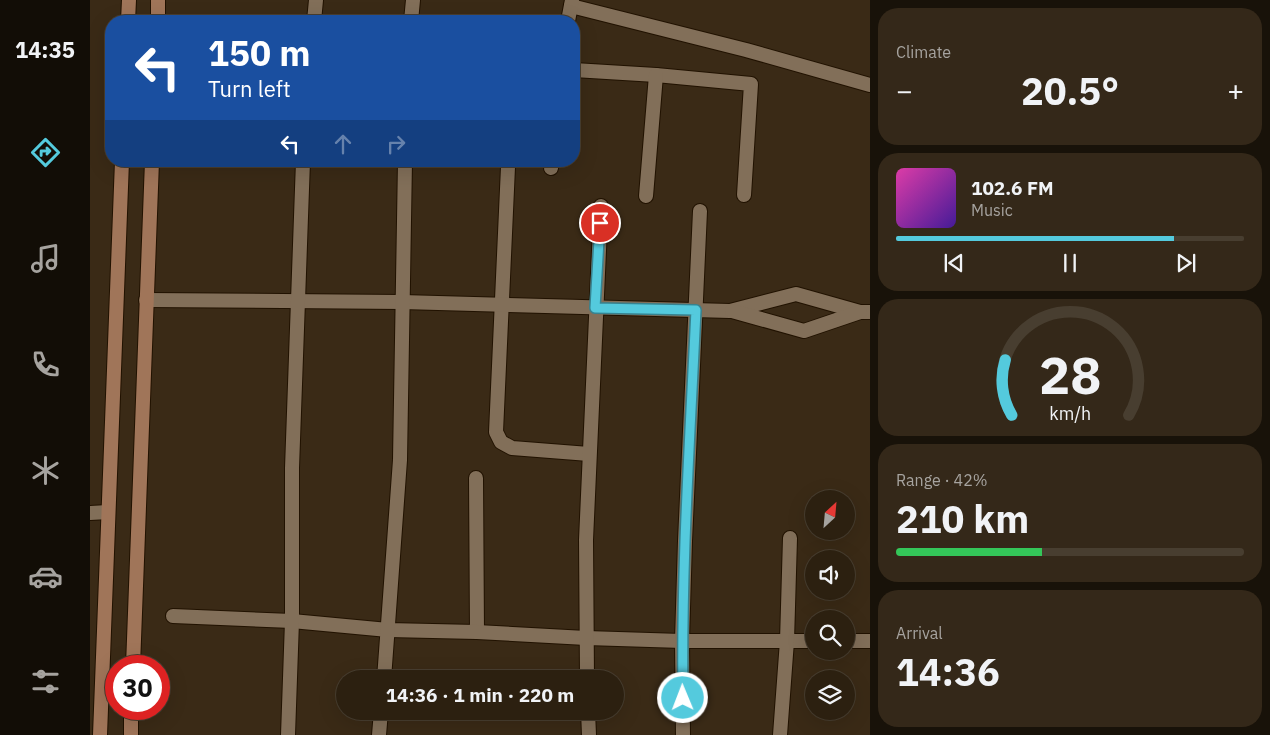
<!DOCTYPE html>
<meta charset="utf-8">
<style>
:root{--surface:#2c2010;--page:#342819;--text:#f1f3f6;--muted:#a6a39f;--line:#483e30;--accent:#54cadd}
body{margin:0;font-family:"IBM Plex Sans",sans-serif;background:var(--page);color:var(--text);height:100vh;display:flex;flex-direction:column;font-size:19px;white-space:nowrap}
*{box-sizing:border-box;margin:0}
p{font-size:16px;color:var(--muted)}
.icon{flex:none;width:28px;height:28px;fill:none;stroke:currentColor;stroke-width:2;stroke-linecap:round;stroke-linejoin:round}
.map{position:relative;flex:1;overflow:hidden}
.details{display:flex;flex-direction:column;gap:8px;padding:8px;background:#181209;width:400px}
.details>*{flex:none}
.banner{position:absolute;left:15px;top:15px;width:475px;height:152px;border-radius:20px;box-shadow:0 5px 20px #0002,0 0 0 1px var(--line);background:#1a4fa0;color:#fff;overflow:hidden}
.needle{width:32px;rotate:26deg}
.buttons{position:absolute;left:715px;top:490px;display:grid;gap:10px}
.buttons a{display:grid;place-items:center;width:50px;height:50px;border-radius:50%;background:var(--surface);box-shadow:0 5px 20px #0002,0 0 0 1px var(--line);font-size:25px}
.speed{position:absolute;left:15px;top:655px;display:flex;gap:10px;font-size:25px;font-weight:700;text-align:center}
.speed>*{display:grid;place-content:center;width:65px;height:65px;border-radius:50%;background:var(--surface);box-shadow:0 5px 20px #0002,0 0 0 1px var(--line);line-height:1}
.speed .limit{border:8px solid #d22;background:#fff;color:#111}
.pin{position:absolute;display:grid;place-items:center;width:42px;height:42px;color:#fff;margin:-21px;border:2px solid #fff;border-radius:50%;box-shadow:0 1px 5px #0007}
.me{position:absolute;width:55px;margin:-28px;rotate:359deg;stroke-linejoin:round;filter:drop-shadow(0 0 4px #0008)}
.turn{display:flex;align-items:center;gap:18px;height:105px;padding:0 20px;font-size:22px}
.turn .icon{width:65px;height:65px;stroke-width:2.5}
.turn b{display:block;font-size:35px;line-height:42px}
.lanes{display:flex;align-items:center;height:48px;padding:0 20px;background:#0003;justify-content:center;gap:25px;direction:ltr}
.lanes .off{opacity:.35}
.big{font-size:38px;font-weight:700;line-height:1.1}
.details .widget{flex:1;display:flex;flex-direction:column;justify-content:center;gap:8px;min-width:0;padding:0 18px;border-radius:20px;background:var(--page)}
.details .dial{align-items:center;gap:0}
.dial svg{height:130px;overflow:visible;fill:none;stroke:var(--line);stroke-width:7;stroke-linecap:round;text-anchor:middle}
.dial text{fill:var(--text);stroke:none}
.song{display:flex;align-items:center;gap:15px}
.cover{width:60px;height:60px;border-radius:8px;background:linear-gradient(135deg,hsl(320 70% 55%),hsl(260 70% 35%))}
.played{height:5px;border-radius:2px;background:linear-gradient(90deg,var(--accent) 80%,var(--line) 80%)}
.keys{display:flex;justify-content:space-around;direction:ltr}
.heat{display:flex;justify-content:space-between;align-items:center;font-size:28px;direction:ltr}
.charge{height:8px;border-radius:4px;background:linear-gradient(90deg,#34c759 42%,var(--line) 0)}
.trip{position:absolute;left:246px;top:670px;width:288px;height:50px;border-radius:25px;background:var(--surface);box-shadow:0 5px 20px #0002,0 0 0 1px var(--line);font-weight:700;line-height:50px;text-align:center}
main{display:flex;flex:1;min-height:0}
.tab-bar{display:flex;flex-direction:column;width:90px;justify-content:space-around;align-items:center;background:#120d06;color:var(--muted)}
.tab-bar .icon{width:35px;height:35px}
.tab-bar .active{color:var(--accent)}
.tab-bar b{font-size:22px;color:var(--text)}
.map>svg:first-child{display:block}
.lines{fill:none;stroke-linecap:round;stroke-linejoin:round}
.minor-casing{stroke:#211201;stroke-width:16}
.secondary-casing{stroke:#211201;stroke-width:16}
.minor{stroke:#826f59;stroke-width:14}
.secondary{stroke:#a07559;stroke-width:14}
.route-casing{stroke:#378390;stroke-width:12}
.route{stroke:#54cadd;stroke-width:9}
</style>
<main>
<nav class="tab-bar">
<b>14:35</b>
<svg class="icon active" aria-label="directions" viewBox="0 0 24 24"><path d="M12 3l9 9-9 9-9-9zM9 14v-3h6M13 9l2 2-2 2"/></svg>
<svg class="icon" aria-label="music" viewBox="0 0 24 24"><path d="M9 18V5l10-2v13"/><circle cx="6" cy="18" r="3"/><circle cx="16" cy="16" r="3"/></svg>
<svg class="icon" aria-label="phone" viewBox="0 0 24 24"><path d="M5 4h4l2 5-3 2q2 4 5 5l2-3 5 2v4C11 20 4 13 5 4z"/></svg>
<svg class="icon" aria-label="climate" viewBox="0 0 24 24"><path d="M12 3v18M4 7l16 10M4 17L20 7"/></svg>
<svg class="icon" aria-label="car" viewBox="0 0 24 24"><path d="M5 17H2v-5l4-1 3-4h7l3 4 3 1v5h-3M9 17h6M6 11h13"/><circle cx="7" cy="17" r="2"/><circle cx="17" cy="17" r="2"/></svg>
<svg class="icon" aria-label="filters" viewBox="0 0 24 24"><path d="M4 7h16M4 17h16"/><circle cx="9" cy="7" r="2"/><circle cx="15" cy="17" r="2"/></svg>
</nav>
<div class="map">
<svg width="780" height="735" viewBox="0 0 780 735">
<rect width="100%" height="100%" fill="#3a2a16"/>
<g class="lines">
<g class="minor-casing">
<g id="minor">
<path d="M 481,6 L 656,50 L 780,85"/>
<path d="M 224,21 L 226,0"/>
<path d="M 321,21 L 323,0"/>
<path d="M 478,21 L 482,0"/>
<path d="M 484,70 L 566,75 L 661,84 L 654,195"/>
<path d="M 418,167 L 406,432 L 411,442 L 422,448 L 499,454"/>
<path d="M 461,168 L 462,161"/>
<path d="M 556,196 L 566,75"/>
<path d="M 56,300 L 312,302 L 640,311 L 706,294 L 770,312 L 780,312"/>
<path d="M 642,311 L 714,331 L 770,312"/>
<path d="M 386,478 L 387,632"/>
<path d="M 0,513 L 18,512"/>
<path d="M 83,616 L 202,621 L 298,630 L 387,632 L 496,638 L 592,641 L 724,641"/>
<path d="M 756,641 L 780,641"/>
<path d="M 294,679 L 310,460 L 315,161"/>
<path d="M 497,679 L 496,540 L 511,206"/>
<path d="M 498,711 L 499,735"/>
<path d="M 198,735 L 202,621 L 202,468 L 213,161"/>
<path d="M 289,735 L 291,711"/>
<path d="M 593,735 L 592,641 L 595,541 L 610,211"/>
<path d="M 690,735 L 697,641 L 700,538"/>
</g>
</g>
<g class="secondary-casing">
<g id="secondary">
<path d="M 38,21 L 39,0"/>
<path d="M 68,21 L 68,0"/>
<path d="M 43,666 L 62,161"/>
<path d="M 10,735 L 32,161"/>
<path d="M 41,735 L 41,709"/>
</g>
</g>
<use href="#minor" class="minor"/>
<use href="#secondary" class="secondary"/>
</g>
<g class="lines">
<g class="route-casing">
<path id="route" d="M 510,223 L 505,308 L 606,310 C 600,439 591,568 593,698"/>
</g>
<use href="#route" class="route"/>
</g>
</svg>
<div class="buttons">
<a><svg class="needle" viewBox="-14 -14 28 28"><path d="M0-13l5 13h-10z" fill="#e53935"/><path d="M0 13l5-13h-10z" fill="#a6a39f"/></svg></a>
<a><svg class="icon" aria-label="sound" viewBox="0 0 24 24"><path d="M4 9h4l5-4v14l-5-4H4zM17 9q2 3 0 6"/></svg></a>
<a><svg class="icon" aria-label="search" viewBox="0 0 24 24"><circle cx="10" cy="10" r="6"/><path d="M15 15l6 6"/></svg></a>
<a><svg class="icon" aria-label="layers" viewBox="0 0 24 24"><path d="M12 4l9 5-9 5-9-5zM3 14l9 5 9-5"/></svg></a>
</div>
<div class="speed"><div class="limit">30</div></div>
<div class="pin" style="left:510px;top:223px;background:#d93025"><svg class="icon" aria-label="arrive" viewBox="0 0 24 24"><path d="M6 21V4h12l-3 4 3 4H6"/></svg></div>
<svg class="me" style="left:593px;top:698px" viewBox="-20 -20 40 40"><circle r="17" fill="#54cadd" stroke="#fff" stroke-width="3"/><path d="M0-11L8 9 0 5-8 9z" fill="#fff"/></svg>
<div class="trip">14:36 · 1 min · 220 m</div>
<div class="banner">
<div class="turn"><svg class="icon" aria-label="left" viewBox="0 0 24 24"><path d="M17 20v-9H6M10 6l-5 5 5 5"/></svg><div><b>150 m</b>Turn left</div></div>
<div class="lanes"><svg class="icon" aria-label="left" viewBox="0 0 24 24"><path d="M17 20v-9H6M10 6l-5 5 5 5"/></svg><svg class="icon off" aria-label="ahead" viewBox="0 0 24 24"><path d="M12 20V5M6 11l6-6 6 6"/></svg><svg class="icon off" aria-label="right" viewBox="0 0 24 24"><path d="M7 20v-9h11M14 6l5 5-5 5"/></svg></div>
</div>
</div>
<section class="details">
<div class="widget"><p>Climate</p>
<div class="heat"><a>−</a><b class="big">20.5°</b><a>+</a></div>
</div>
<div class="widget">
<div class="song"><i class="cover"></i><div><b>102.6 FM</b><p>Music</p></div></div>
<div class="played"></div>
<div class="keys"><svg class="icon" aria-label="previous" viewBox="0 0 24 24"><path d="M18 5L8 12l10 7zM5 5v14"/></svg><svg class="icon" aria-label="pause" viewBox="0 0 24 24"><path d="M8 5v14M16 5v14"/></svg><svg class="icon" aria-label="next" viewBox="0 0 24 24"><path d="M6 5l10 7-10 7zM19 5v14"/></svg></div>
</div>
<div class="widget dial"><svg viewBox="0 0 100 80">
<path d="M14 69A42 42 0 1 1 86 69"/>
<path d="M14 69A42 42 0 0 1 10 35" stroke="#54cadd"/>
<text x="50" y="56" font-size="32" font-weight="700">28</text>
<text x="50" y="72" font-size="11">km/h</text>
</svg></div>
<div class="widget"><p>Range · 42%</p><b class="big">210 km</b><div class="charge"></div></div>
<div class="widget"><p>Arrival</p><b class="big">14:36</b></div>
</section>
</main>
